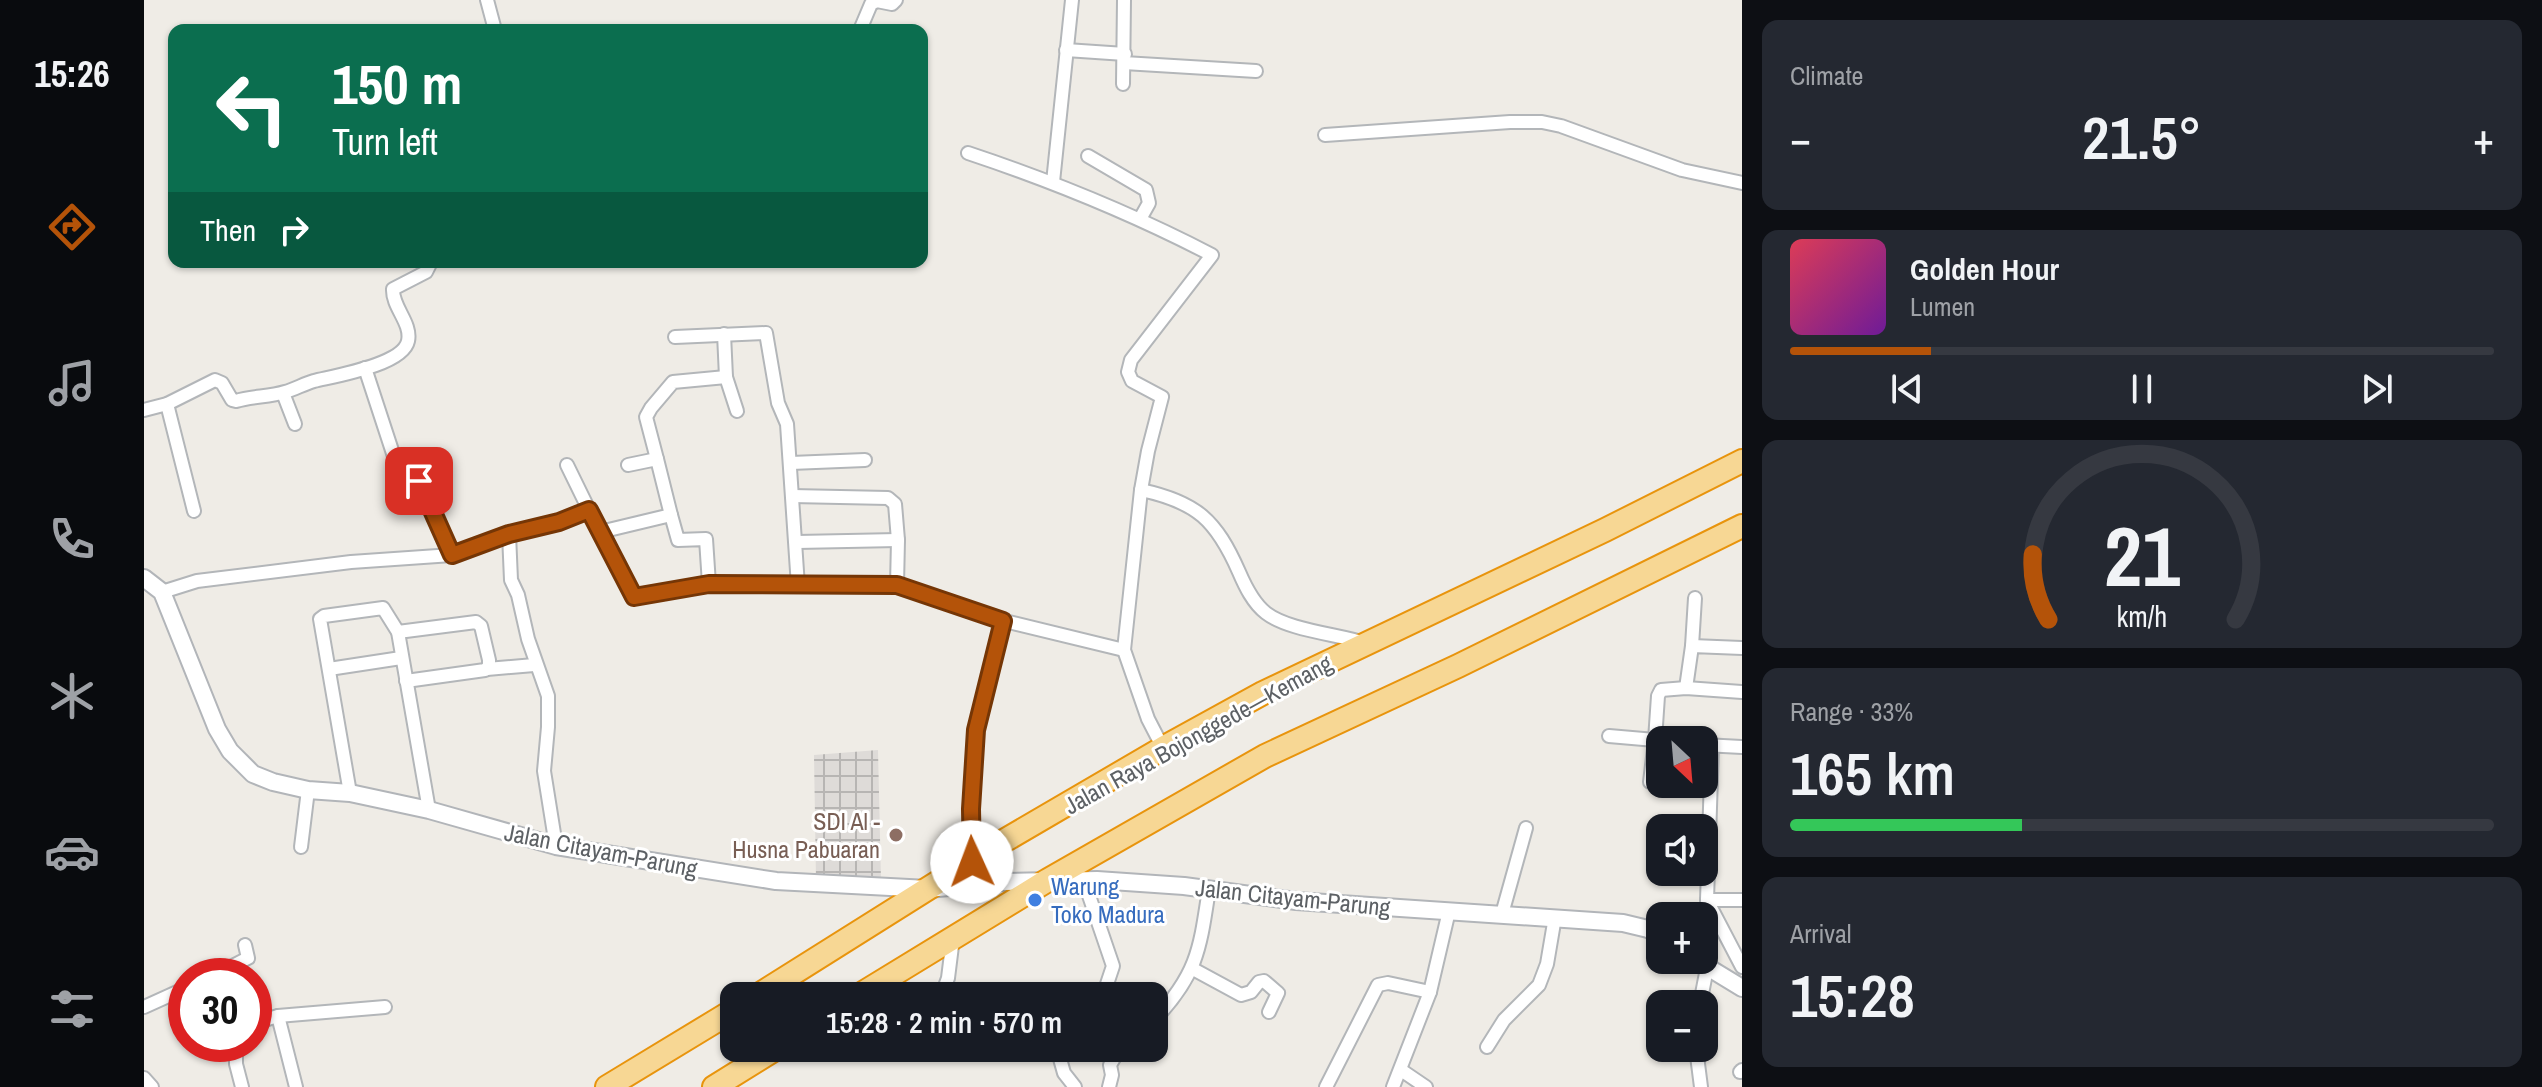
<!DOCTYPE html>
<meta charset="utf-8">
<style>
:root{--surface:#171b24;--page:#242831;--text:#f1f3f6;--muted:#9ea1a6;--line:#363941;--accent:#b45309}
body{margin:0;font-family:"Archivo Narrow",sans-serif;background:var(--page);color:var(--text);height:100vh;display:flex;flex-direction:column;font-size:30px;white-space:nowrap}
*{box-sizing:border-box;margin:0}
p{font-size:26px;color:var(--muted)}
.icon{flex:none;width:44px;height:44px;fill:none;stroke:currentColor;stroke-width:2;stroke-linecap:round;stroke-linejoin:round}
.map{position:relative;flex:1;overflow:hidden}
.drawer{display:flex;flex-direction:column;gap:20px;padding:20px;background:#0d0f14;width:800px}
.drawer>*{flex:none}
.banner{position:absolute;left:24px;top:24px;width:760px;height:244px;border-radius:16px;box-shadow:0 2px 6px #0004;background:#0b6e4f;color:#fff;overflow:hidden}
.needle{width:52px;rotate:154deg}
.buttons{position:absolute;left:1502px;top:726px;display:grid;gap:16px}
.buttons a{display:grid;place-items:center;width:72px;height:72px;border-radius:16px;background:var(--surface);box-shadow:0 2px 6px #0004;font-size:40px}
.speed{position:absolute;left:24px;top:958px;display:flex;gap:16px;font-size:40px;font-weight:700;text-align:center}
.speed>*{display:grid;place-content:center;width:104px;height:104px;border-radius:50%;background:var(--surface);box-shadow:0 2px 6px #0004;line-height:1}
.speed .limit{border:12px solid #d22;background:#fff;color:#111}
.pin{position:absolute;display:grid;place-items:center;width:68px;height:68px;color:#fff;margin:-34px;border-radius:16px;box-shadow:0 4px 12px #0006}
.me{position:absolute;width:88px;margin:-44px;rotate:358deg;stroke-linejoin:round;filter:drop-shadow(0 0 6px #0008)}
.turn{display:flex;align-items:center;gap:28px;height:168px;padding:0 32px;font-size:36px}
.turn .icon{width:104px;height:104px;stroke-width:2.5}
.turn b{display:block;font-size:56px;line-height:68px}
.then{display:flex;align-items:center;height:76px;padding:0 32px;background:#0003;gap:16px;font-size:30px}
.big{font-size:60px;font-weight:600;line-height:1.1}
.drawer .tile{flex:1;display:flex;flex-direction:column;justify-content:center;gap:12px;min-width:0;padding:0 28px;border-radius:16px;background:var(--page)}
.drawer .dial{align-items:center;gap:0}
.dial svg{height:208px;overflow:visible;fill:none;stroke:var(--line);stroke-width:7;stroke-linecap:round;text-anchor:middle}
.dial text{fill:var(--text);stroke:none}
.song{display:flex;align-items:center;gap:24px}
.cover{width:96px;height:96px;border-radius:12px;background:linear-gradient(135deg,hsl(350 70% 55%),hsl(280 70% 35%))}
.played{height:8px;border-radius:4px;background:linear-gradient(90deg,var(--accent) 20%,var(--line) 20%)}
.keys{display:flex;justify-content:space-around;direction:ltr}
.heat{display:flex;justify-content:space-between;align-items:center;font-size:44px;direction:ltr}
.charge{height:12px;border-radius:6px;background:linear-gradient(90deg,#34c759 33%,var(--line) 0)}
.trip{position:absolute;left:576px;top:982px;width:448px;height:80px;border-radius:16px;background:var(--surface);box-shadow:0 2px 6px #0004;font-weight:600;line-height:80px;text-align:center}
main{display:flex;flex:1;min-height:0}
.dock{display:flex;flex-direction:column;width:144px;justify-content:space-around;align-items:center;background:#090b0e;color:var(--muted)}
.dock .icon{width:56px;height:56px}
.dock .active{color:var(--accent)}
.dock b{font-size:36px;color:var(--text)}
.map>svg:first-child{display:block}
.industrial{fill:url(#industrial-grid)}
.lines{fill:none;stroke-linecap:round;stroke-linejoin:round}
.street-casing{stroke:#b3b6b9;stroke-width:16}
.secondary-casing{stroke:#b2b5b9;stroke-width:20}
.highway-casing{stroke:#e8940d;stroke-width:26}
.street{stroke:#fff;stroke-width:12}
.secondary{stroke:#fff;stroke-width:16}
.highway{stroke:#f7d794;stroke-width:22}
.route-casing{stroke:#753606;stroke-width:20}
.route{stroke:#b45309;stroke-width:14}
.education-dot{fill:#8d6e63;stroke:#fff;stroke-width:3}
.shop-dot{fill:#3f7fe0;stroke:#fff;stroke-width:3}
.labels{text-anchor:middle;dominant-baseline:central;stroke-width:6;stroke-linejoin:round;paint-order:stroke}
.street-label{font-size:24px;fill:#5d6165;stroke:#fff}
.education-label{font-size:24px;fill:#785e54;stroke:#fff;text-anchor:end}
.shop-label{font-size:24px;fill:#366cbe;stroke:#fff;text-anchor:start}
</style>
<main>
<nav class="dock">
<b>15:26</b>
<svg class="icon active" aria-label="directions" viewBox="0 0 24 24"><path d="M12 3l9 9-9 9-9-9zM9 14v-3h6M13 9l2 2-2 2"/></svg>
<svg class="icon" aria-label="music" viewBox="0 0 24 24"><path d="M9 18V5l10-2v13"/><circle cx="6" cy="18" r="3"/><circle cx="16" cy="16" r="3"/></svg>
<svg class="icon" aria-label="phone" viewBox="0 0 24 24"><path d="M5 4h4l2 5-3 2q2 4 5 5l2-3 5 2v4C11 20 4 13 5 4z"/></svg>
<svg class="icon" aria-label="climate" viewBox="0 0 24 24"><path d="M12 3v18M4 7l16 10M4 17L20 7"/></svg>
<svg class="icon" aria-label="car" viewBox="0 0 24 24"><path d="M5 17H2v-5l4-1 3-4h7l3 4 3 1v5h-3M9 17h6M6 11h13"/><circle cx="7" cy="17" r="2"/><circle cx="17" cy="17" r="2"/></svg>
<svg class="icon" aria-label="filters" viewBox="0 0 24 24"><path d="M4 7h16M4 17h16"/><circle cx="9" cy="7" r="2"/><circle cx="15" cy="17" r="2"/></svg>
</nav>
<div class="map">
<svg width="1598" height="1087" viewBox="0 0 1598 1087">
<defs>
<pattern id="industrial-grid" width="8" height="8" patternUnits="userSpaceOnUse" patternTransform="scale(2)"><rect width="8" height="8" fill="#dedbd8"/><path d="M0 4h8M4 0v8" fill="none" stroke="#b7b5b3"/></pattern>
</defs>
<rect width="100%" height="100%" fill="#efece6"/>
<path class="industrial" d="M 734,750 L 737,880 L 672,880 L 670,755 Z"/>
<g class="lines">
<g class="street-casing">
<g id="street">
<path d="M 343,0 L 351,30"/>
<path d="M 716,30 L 727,4 L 733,1 L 748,4 L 752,0"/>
<path d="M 922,50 L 981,54"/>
<path d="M 980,63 L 1112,71"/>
<path d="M 979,84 L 980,0"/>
<path d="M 1181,135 L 1366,122 L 1398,122 L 1417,126 L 1538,170 L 1598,183"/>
<path d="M 824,153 C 908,181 989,214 1068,255 L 987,360 L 984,372 L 988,381 L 1018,397 L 1004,451 L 997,490 L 980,650 L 1004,719 L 1019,748"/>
<path d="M 944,156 L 1002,190 L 1005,203 L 996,219"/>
<path d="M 909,182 L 928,0"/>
<path d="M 580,334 L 582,377 L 593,411"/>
<path d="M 221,368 L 257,478 L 278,484 L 308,555"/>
<path d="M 139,393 L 151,424"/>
<path d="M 23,404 L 50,511"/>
<path d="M 0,410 L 23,404 L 71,380 L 78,383 L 88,400 L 92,401 C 108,396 125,397 141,392 C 151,389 160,384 170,381 C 190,376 259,365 264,341 C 268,323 248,307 249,289 L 282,272 L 287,262"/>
<path d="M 513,459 L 502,417 L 507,408 L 529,382 L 582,377"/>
<path d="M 647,463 L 721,460"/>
<path d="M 423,465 L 445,510"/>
<path d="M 997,490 C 1053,502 1072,520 1095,572 C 1101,586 1109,603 1122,613 C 1144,630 1192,634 1221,643"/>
<path d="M 648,496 L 744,498 L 751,504 L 754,540 L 753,585 L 654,586"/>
<path d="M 527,515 L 534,540 L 562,539 L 565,584"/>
<path d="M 456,532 L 490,597 L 565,584 L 654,586 L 643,424 L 634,403 L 622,333 L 531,337"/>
<path d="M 365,534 L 367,580 L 374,595 L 384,639 L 404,696 L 404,727 L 400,771 L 412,846"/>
<path d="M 653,542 L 754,540"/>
<path d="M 753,585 L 844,617 L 980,650"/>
<path d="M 18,592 L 53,581 L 207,562 L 308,555 L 365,534 L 415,522 L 445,510 L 456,532 L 527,515 L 513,459 L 484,465"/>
<path d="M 254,632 L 332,622 L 337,626 L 345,660 L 345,666 L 341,670 L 262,681"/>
<path d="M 1548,646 L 1551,598"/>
<path d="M 185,669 L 257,658"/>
<path d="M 343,669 L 390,665"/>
<path d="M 1542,688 L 1548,646 L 1598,648"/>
<path d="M 1465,736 L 1511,740 L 1506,782"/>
<path d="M 1516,740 L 1511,740 L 1514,696 L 1517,690 L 1542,688 L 1598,692"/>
<path d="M 1560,745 L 1598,747"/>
<path d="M 1568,746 L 1563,900 L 1598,900"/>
<path d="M 206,793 L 176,619 L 180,616 L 239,608 L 254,632 L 285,810"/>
<path d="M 157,847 L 164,790"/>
<path d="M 828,862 L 827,809 L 832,730 L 859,621"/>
<path d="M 940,881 L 969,966 L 959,996"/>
<path d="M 1563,900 L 1598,967"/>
<path d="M 1358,914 L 1382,828"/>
<path d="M 1049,969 L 1097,995 L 1107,992 L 1115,982 L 1120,981 L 1134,993 L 1125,1012"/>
<path d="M 69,976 L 104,958 L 101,945"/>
<path d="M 765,990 L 782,992 L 800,989 L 804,978 L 809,938"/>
<path d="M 1556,1004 L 1563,968"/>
<path d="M 0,1007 L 42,988"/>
<path d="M 134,1016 L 152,1087"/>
<path d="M 1010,1020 C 1054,974 1056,948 1065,889"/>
<path d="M 110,1023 L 134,1016 L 241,1007"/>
<path d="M 92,1044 L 92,1064 L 98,1087"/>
<path d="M 1343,1047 L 1360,1020 L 1395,985 L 1403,964 L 1411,917"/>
<path d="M 913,1048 L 920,1073 L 931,1087"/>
<path d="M 1552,1048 L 1557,1087"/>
<path d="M 1257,1070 L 1282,1087"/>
<path d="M 1596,1072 L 1598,1070"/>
<path d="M 0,1078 L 8,1087"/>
<path d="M 965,1087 L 968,1075 L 966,1065 L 976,1048"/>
<path d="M 1182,1087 L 1234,985 L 1244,983 L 1286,992"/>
<path d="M 1249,1087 L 1286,992 L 1305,911"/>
</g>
</g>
<g class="secondary-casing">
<g id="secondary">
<path d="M 0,578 L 18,592 L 73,729 L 86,751 L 109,774 L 129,782 L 164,790 L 206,793 L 285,810 L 412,846 L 632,881 L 784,889 L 856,882 L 953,880 L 1040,886 L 1152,901 L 1479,923 L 1504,929 L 1516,935"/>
<path d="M 1552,960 L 1598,988"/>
</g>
</g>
<g class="highway-casing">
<g id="highway">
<path d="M 613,996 L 858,842 L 1019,748 L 1119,693 L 1461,530 L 1598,461"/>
<path d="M 714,996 L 904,880 L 1121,756 L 1314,666 L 1598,526"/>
<path d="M 463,1087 L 590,1010"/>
<path d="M 570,1087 L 633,1048"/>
</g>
</g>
<use href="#street" class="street"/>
<use href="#secondary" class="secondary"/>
<use href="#highway" class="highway"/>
</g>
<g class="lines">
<g class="route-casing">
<path id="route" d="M 275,481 L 308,555 L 365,534 L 415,522 L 445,510 L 490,597 L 565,584 L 753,585 L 859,621 L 832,730 L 827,809 L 828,862"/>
</g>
<use href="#route" class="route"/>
</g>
<circle class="education-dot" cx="752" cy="835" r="8"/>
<circle class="shop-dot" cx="891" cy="900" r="8"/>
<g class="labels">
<g class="street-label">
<text transform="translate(1054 734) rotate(-29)">Jalan Raya Bojonggede—Kemang</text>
<text transform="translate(457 850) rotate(11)">Jalan Citayam-Parung</text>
<text transform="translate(1149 897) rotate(6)">Jalan Citayam-Parung</text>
</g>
<g class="education-label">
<text x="736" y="821">SDI Al -<tspan x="736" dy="28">Husna Pabuaran</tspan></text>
</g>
<g class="shop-label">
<text x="907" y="886">Warung<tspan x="907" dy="28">Toko Madura</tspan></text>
</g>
</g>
</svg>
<div class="buttons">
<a><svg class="needle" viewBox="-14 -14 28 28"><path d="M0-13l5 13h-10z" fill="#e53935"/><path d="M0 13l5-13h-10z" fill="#9ea1a6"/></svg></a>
<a><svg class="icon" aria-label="sound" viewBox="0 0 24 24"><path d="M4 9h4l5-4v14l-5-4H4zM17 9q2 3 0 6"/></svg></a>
<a>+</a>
<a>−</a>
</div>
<div class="speed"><div class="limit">30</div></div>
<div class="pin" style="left:275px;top:481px;background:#d93025"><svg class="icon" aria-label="arrive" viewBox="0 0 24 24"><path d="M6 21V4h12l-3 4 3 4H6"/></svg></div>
<svg class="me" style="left:828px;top:862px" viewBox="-20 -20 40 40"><circle r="19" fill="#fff"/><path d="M0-13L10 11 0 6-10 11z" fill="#b45309"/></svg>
<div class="trip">15:28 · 2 min · 570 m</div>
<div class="banner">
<div class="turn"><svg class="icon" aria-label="left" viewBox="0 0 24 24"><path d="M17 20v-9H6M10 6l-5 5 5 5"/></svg><div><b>150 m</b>Turn left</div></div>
<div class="then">Then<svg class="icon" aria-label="right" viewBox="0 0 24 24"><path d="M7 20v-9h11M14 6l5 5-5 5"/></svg></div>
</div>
</div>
<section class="drawer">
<div class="tile"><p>Climate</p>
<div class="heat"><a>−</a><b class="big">21.5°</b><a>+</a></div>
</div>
<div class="tile">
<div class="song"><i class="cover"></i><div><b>Golden Hour</b><p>Lumen</p></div></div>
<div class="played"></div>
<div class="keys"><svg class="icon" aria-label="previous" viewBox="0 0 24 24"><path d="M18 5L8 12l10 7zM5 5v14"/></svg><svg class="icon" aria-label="pause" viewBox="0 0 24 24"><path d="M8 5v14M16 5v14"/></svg><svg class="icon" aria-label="next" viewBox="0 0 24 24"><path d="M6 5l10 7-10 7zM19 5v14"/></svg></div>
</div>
<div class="tile dial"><svg viewBox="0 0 100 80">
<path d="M14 69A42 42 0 1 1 86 69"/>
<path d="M14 69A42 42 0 0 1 8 44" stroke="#b45309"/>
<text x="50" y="56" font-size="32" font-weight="700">21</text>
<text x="50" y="72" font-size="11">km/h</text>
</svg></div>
<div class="tile"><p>Range · 33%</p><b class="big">165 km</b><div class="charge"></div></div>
<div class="tile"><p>Arrival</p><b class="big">15:28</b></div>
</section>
</main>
